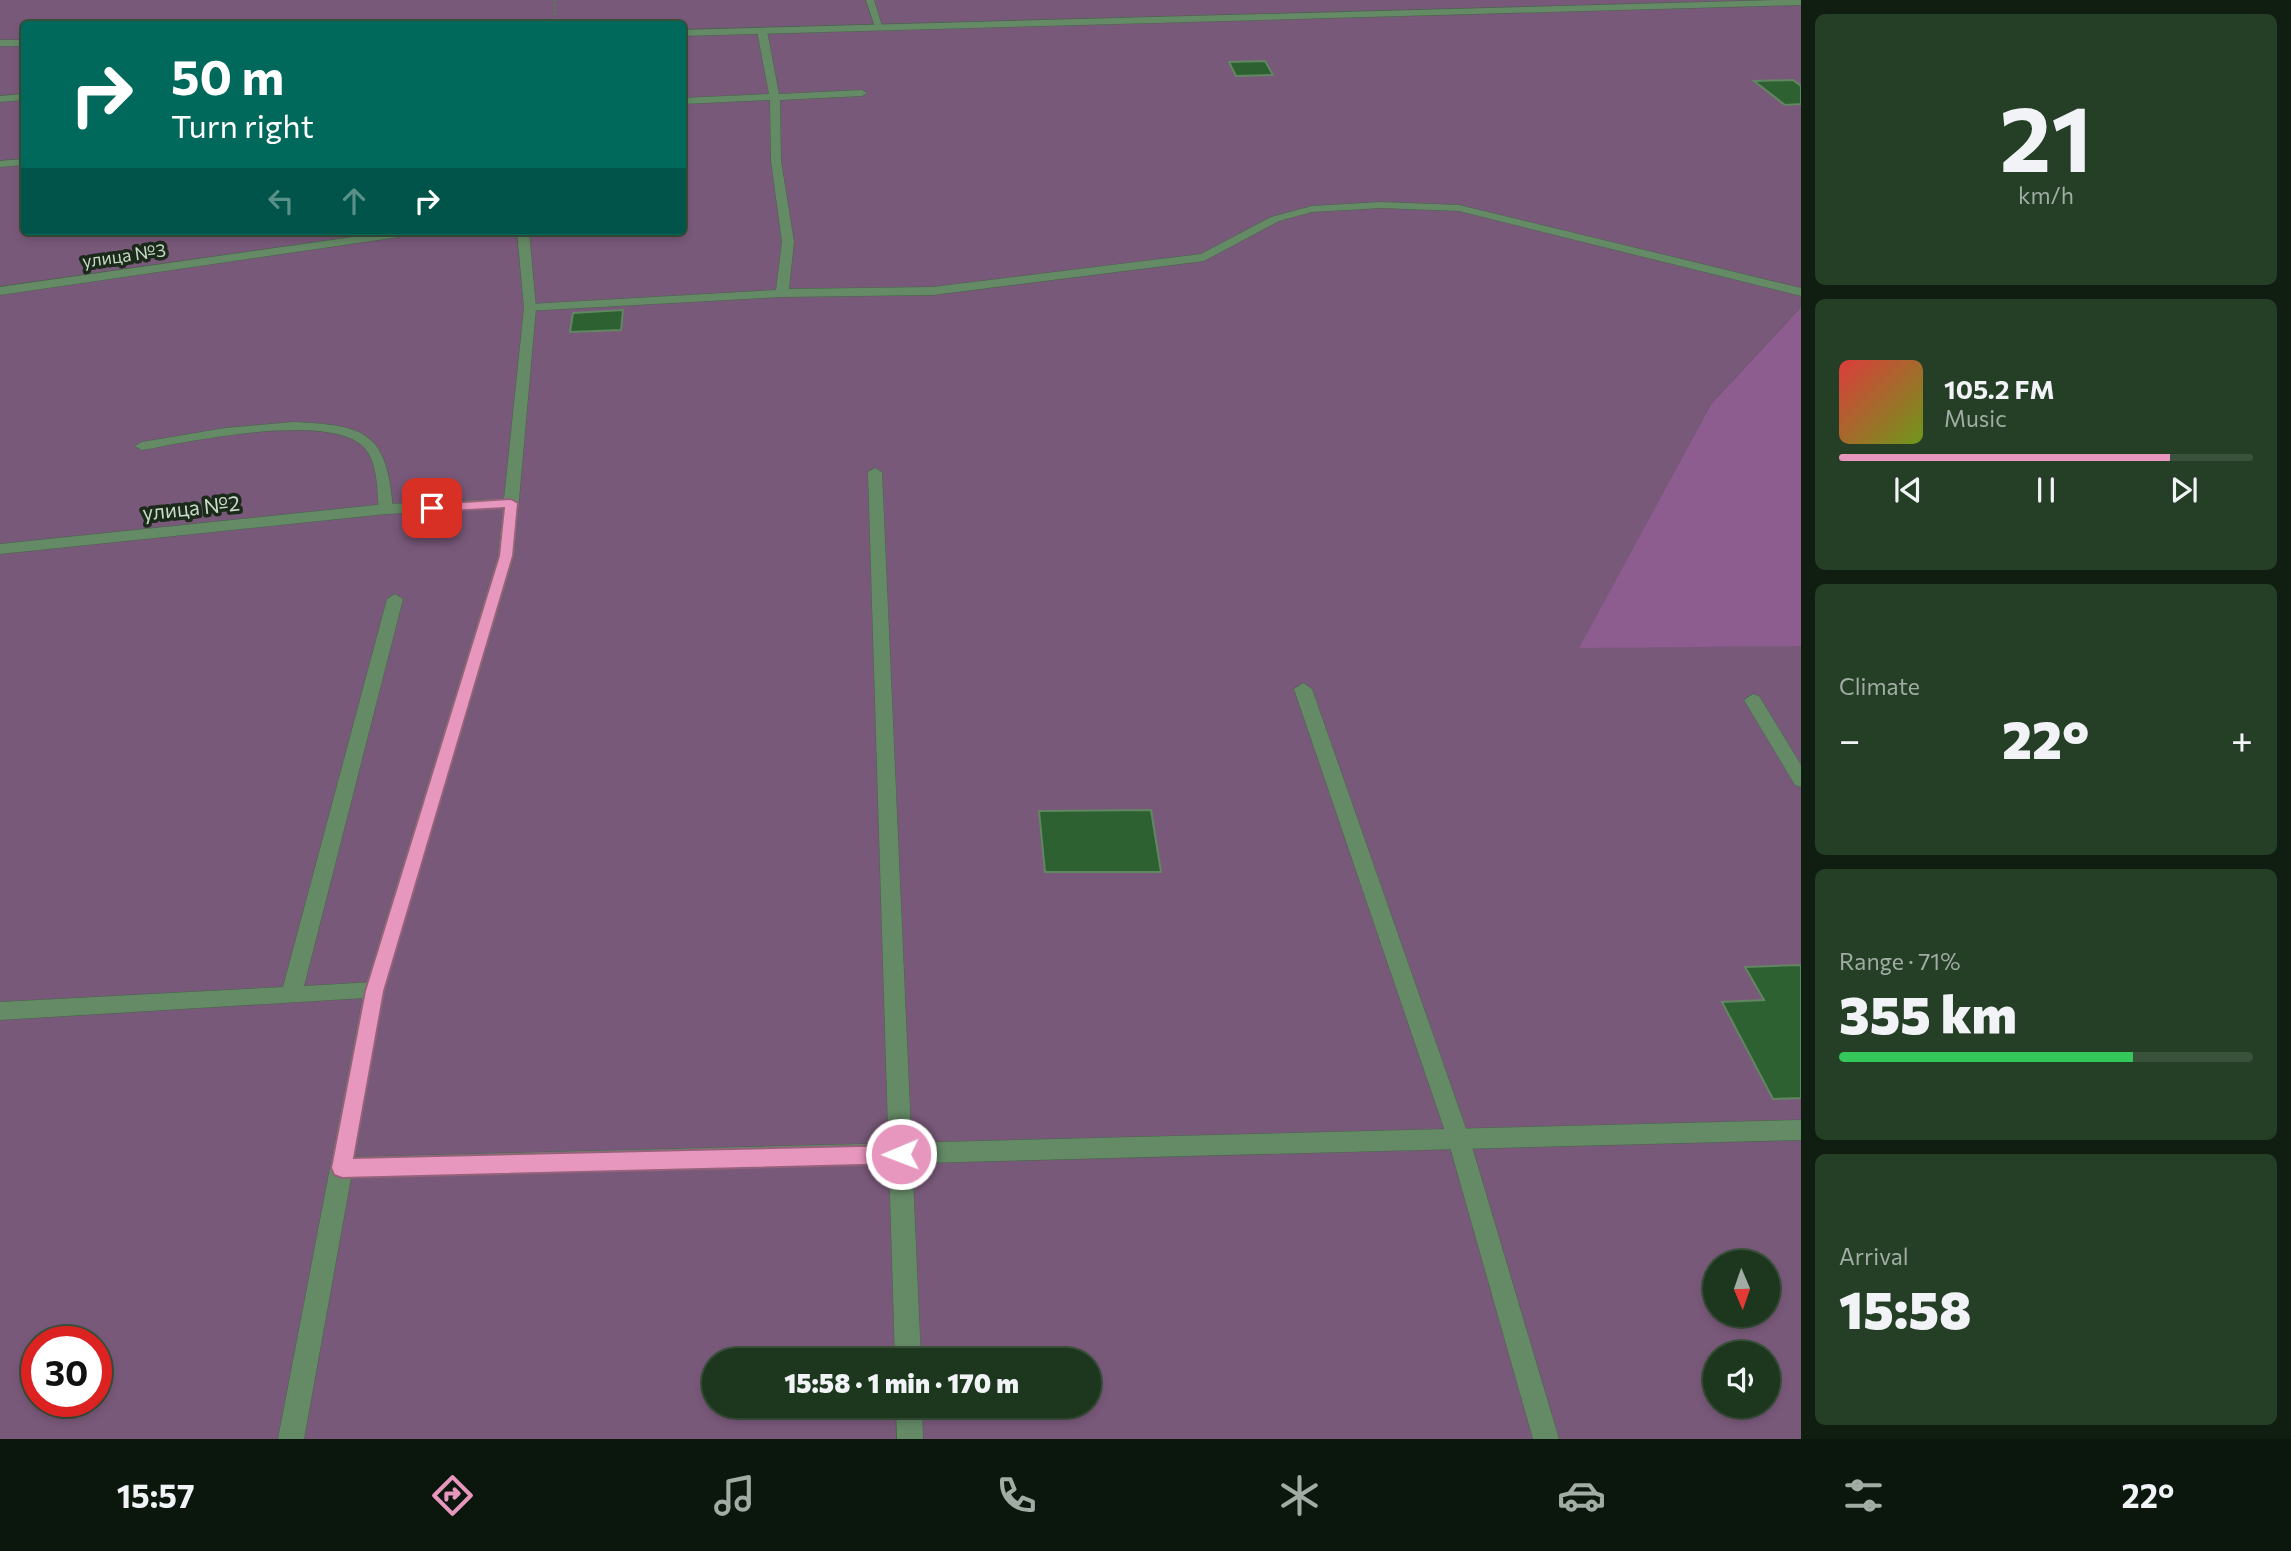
<!DOCTYPE html>
<meta charset="utf-8">
<style>
:root{--surface:#1c371d;--page:#253f26;--text:#f1f3f6;--muted:#a0aca4;--line:#3a513b;--accent:#e797bd}
body{margin:0;font-family:Commissioner,sans-serif;background:var(--page);color:var(--text);height:100vh;display:flex;flex-direction:column;font-size:26px;white-space:nowrap}
*{box-sizing:border-box;margin:0}
p{font-size:23px;color:var(--muted)}
.icon{flex:none;width:38px;height:38px;fill:none;stroke:currentColor;stroke-width:2;stroke-linecap:round;stroke-linejoin:round}
.map{position:relative;flex:1;overflow:hidden}
.panel{display:flex;flex-direction:column;gap:14px;padding:14px;background:#0f1e10;width:490px}
.panel>*{flex:none}
.guide{position:absolute;left:21px;top:21px;width:665px;height:214px;border-radius:7px;box-shadow:0 4px 10px #0003,0 0 0 2px var(--line);background:#00695c;color:#fff;overflow:hidden}
.needle{width:46px;rotate:178deg}
.buttons{position:absolute;left:1703px;top:1250px;display:grid;gap:14px}
.buttons a{display:grid;place-items:center;width:77px;height:77px;border-radius:50%;background:var(--surface);box-shadow:0 4px 10px #0003,0 0 0 2px var(--line);font-size:35px}
.speed{position:absolute;left:21px;top:1326px;display:flex;gap:14px;font-size:35px;font-weight:700;text-align:center}
.speed>*{display:grid;place-content:center;width:91px;height:91px;border-radius:50%;background:var(--surface);box-shadow:0 4px 10px #0003,0 0 0 2px var(--line);line-height:1}
.speed .limit{border:10px solid #d22;background:#fff;color:#111}
.pin{position:absolute;display:grid;place-items:center;width:60px;height:60px;color:#fff;margin:-30px;border-radius:14px;box-shadow:0 4px 10px #0006}
.me{position:absolute;width:77px;margin:-38px;rotate:269deg;stroke-linejoin:round;filter:drop-shadow(0 0 5px #0008)}
.turn{display:flex;align-items:center;gap:24px;height:147px;padding:0 35px;font-size:32px}
.turn .icon{width:91px;height:91px;stroke-width:2.5}
.turn b{display:block;font-size:49px;line-height:60px}
.lanes{display:flex;align-items:center;height:66px;padding:0 35px;background:#0003;justify-content:center;gap:35px;direction:ltr}
.lanes .off{opacity:.35}
.big{font-size:52px;font-weight:800;line-height:1.1}
.panel .widget{flex:1;display:flex;flex-direction:column;justify-content:center;gap:10px;min-width:0;padding:0 24px;border-radius:10px;background:var(--page)}
.panel .dial{align-items:center;gap:0}
.dial b{font-size:91px;line-height:1}
.song{display:flex;align-items:center;gap:21px}
.cover{width:84px;height:84px;border-radius:10px;background:linear-gradient(135deg,hsl(0 70% 55%),hsl(80 70% 35%))}
.played{height:7px;border-radius:4px;background:linear-gradient(90deg,var(--accent) 80%,var(--line) 80%)}
.keys{display:flex;justify-content:space-around;direction:ltr}
.heat{display:flex;justify-content:space-between;align-items:center;font-size:38px;direction:ltr}
.charge{height:10px;border-radius:5px;background:linear-gradient(90deg,#34c759 71%,var(--line) 0)}
.trip{position:absolute;left:702px;top:1348px;width:399px;height:70px;border-radius:35px;background:var(--surface);box-shadow:0 4px 10px #0003,0 0 0 2px var(--line);font-weight:800;line-height:70px;text-align:center}
.tabs{display:flex;height:112px;justify-content:space-around;align-items:center;background:#0b160c;color:var(--muted)}
.tabs .icon{width:49px;height:49px}
.tabs .selected{color:var(--accent)}
.tabs b{font-size:32px;color:var(--text)}
main{display:flex;flex:1;min-height:0}
.map>svg:first-child{display:block}
.green{fill:#79597a;fill-rule:evenodd}
.forest{fill:#8d5d8f}
.building{fill:#2e6131;stroke:#618662;stroke-width:2}
.lines{fill:none;stroke-linecap:round;stroke-linejoin:round}
.lane-casing{stroke:#466549;stroke-width:1}
.street-casing{stroke:#466549;stroke-width:1}
.path{stroke:#5b795b;stroke-width:2.5;stroke-dasharray:2 2.5;stroke-linecap:butt}
.lane{fill:#658a66;fill-rule:evenodd}
.street{fill:#658a66;fill-rule:evenodd}
.route{fill:#e797bd;stroke:#96627b;stroke-width:2}
.labels{text-anchor:middle;dominant-baseline:central;stroke-width:7;stroke-linejoin:round;paint-order:stroke}
.far-street-label{font-size:18px;fill:#c7dac6;stroke:#1b2a1b}
.street-label{font-size:21px;fill:#c7dac6;stroke:#1b2a1b}
</style>
<main>
<div class="map">
<svg width="1801" height="1439" viewBox="0 0 1801 1439">
<rect width="100%" height="100%" fill="#264927"/>
<path class="green" d="M 0,0 L 1801,0 L 1801,307 L 1711,404 L 1580,647 L 1801,646 L 1801,1439 L 0,1439 ZM 24,24 L 682,24 L 682,231 L 24,231 ZM 1715,1262 L 1768,1262 L 1768,1314 L 1715,1314 ZM 37,1342 L 96,1342 L 96,1402 L 37,1402 ZM 1715,1353 L 1768,1353 L 1768,1405 L 1715,1405 ZM 714,1360 L 1088,1360 L 1088,1405 L 714,1405 Z"/>
<path class="forest" d="M 1801,307 L 1801,646 L 1579,648 L 1711,404 Z"/>
<g class="building">
<path d="M 1265,61 L 1273,75 L 1236,76 L 1229,62 Z"/>
<path d="M 1793,80 L 1801,86 L 1801,104 L 1785,105 L 1754,81 Z"/>
<path d="M 623,310 L 621,330 L 570,332 L 573,313 Z"/>
<path d="M 1151,810 L 1161,872 L 1045,872 L 1039,811 Z"/>
<path d="M 1801,965 L 1801,1098 L 1773,1099 L 1722,1002 L 1764,1000 L 1745,967 Z"/>
</g>
<g class="lines">
<g class="lane-casing">
<g id="lane">
<path d="M 866,0 L 874,0 L 883,29 L 875,27 Z"/>
<path d="M 762,28 L 767,31 L 779,94 L 862,90 L 867,93 L 862,96 L 780,100 L 781,161 L 794,242 L 789,289 L 933,287 L 1201,254 L 1271,217 L 1312,206 L 1381,202 L 1459,205 L 1801,288 L 1801,296 L 1459,211 L 1381,208 L 1312,212 L 1279,221 L 1204,261 L 933,295 L 782,297 L 526,311 L 524,308 L 530,304 L 776,290 L 782,242 L 771,161 L 770,100 L 682,104 L 682,98 L 769,94 L 757,31 Z"/>
<path d="M 24,159 L 24,165 L 0,167 L 0,161 Z"/>
<path d="M 293,422 C 367,425 387,433 393,509 L 391,512 L 381,512 L 379,509 C 377,491 378,467 367,451 C 338,409 187,442 142,450 L 135,446 L 142,442 L 225,428 Z"/>
<path d="M 875,468 L 882,472 L 921,1360 L 895,1360 L 868,472 Z"/>
<path d="M 395,594 L 403,599 L 304,986 L 374,982 L 381,985 L 384,991 L 381,997 L 0,1020 L 0,1002 L 283,987 L 387,599 Z"/>
<path d="M 1303,683 L 1312,689 L 1470,1140 L 1559,1439 L 1533,1439 L 1448,1140 L 1294,689 Z"/>
<path d="M 1753,694 L 1759,696 L 1801,765 L 1801,787 L 1795,785 L 1744,700 Z"/>
<path d="M 896,1405 L 922,1405 L 923,1439 L 897,1439 Z"/>
</g>
</g>
<g class="street-casing">
<g id="street">
<path d="M 1777,0 L 1801,0 L 1801,5 L 682,36 L 682,30 Z"/>
<rect x="0" y="40" width="24" height="6"/>
<path d="M 24,94 L 24,100 L 0,102 L 0,96 Z"/>
<path d="M 395,231 L 425,231 L 419,234 L 0,295 L 0,287 Z"/>
<path d="M 517,231 L 529,231 L 536,308 L 514,556 L 384,991 L 355,1157 L 1801,1120 L 1801,1140 L 351,1178 L 304,1439 L 278,1439 L 364,991 L 498,556 L 503,508 L 386,514 L 0,554 L 0,544 L 386,504 L 504,499 L 524,308 Z"/>
</g>
</g>
<path class="path" d="M 555,0 L 555,24"/>
<use href="#lane" class="lane"/>
<use href="#street" class="street"/>
</g>
<path class="route" d="M 511,499 L 518,503 L 513,556 L 384,991 L 354,1158 L 901,1145 L 909,1148 L 912,1154 L 909,1161 L 901,1164 L 342,1178 L 334,1175 L 331,1168 L 365,991 L 499,556 L 504,508 L 432,512 L 425,508 L 432,504 Z"/>
<g class="labels">
<g class="far-street-label">
<text transform="translate(124 255) rotate(-8)">улица №3</text>
</g>
<g class="street-label">
<text transform="translate(191 507) rotate(-6)">улица №2</text>
</g>
</g>
</svg>
<div class="buttons">
<a><svg class="needle" viewBox="-14 -14 28 28"><path d="M0-13l5 13h-10z" fill="#e53935"/><path d="M0 13l5-13h-10z" fill="#a0aca4"/></svg></a>
<a><svg class="icon" aria-label="sound" viewBox="0 0 24 24"><path d="M4 9h4l5-4v14l-5-4H4zM17 9q2 3 0 6"/></svg></a>
</div>
<div class="speed"><div class="limit">30</div></div>
<div class="pin" style="left:432px;top:508px;background:#d93025"><svg class="icon" aria-label="arrive" viewBox="0 0 24 24"><path d="M6 21V4h12l-3 4 3 4H6"/></svg></div>
<svg class="me" style="left:901px;top:1154px" viewBox="-20 -20 40 40"><circle r="17" fill="#e797bd" stroke="#fff" stroke-width="3"/><path d="M0-11L8 9 0 5-8 9z" fill="#fff"/></svg>
<div class="trip">15:58 · 1 min · 170 m</div>
<div class="guide">
<div class="turn"><svg class="icon" aria-label="right" viewBox="0 0 24 24"><path d="M7 20v-9h11M14 6l5 5-5 5"/></svg><div><b>50 m</b>Turn right</div></div>
<div class="lanes"><svg class="icon off" aria-label="left" viewBox="0 0 24 24"><path d="M17 20v-9H6M10 6l-5 5 5 5"/></svg><svg class="icon off" aria-label="ahead" viewBox="0 0 24 24"><path d="M12 20V5M6 11l6-6 6 6"/></svg><svg class="icon" aria-label="right" viewBox="0 0 24 24"><path d="M7 20v-9h11M14 6l5 5-5 5"/></svg></div>
</div>
</div>
<section class="panel">
<div class="widget dial"><b>21</b><p>km/h</p></div>
<div class="widget">
<div class="song"><i class="cover"></i><div><b>105.2 FM</b><p>Music</p></div></div>
<div class="played"></div>
<div class="keys"><svg class="icon" aria-label="previous" viewBox="0 0 24 24"><path d="M18 5L8 12l10 7zM5 5v14"/></svg><svg class="icon" aria-label="pause" viewBox="0 0 24 24"><path d="M8 5v14M16 5v14"/></svg><svg class="icon" aria-label="next" viewBox="0 0 24 24"><path d="M6 5l10 7-10 7zM19 5v14"/></svg></div>
</div>
<div class="widget"><p>Climate</p>
<div class="heat"><a>−</a><b class="big">22°</b><a>+</a></div>
</div>
<div class="widget"><p>Range · 71%</p><b class="big">355 km</b><div class="charge"></div></div>
<div class="widget"><p>Arrival</p><b class="big">15:58</b></div>
</section>
</main>
<nav class="tabs">
<b>15:57</b>
<svg class="icon selected" aria-label="directions" viewBox="0 0 24 24"><path d="M12 3l9 9-9 9-9-9zM9 14v-3h6M13 9l2 2-2 2"/></svg>
<svg class="icon" aria-label="music" viewBox="0 0 24 24"><path d="M9 18V5l10-2v13"/><circle cx="6" cy="18" r="3"/><circle cx="16" cy="16" r="3"/></svg>
<svg class="icon" aria-label="phone" viewBox="0 0 24 24"><path d="M5 4h4l2 5-3 2q2 4 5 5l2-3 5 2v4C11 20 4 13 5 4z"/></svg>
<svg class="icon" aria-label="climate" viewBox="0 0 24 24"><path d="M12 3v18M4 7l16 10M4 17L20 7"/></svg>
<svg class="icon" aria-label="car" viewBox="0 0 24 24"><path d="M5 17H2v-5l4-1 3-4h7l3 4 3 1v5h-3M9 17h6M6 11h13"/><circle cx="7" cy="17" r="2"/><circle cx="17" cy="17" r="2"/></svg>
<svg class="icon" aria-label="filters" viewBox="0 0 24 24"><path d="M4 7h16M4 17h16"/><circle cx="9" cy="7" r="2"/><circle cx="15" cy="17" r="2"/></svg>
<b>22°</b>
</nav>
